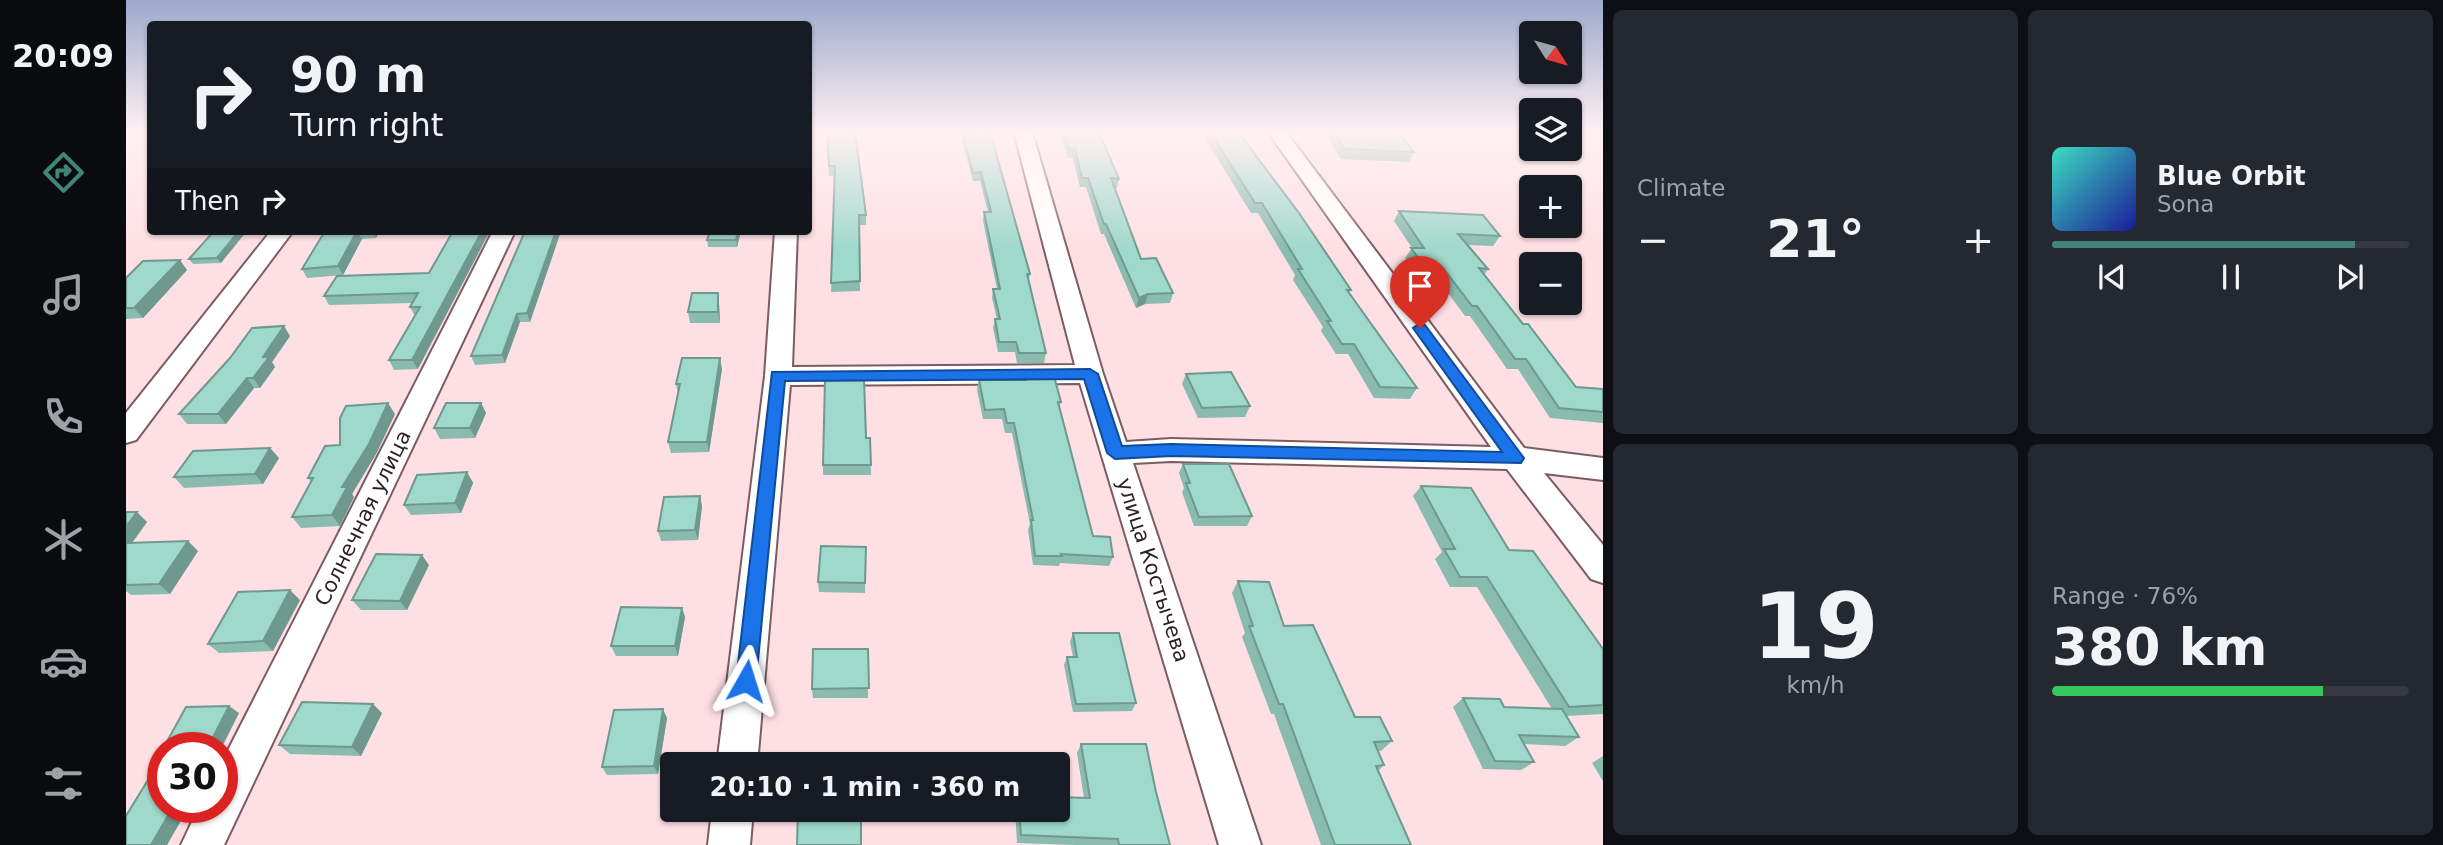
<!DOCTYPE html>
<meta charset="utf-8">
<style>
:root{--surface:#171b24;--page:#242831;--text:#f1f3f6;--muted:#9ea1a6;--line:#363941;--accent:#428578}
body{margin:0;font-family:"DejaVu Sans",sans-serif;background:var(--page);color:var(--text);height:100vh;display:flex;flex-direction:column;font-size:26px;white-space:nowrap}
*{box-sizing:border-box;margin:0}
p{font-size:23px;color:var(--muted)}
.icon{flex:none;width:38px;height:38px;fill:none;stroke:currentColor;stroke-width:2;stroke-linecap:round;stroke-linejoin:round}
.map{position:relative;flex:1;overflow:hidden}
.side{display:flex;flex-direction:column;gap:10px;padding:10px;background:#0d0f14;width:840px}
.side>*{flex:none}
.hud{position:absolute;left:21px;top:21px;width:665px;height:214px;border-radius:7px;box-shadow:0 2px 5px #0004;background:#171b24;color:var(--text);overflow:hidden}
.needle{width:46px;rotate:127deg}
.controls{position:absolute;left:1393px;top:21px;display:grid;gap:14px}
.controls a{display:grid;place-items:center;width:63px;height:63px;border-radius:7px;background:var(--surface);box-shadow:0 2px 5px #0004;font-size:35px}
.speed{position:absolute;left:21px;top:732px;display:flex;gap:14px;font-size:35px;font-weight:700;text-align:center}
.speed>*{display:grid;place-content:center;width:91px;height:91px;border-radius:50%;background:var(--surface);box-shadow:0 2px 5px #0004;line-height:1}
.speed .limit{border:10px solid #d22;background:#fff;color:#111}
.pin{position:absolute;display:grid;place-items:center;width:60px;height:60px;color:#fff;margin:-72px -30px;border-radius:50% 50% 50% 0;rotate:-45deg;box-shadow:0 0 7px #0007}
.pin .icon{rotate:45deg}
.me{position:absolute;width:77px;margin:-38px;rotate:6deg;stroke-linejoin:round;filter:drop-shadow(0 0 5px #0008)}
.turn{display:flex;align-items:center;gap:24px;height:147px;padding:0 28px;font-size:32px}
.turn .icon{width:91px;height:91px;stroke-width:2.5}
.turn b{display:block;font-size:49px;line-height:60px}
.then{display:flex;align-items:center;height:66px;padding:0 28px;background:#0003;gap:14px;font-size:26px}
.big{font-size:52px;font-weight:600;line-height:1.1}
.side .tile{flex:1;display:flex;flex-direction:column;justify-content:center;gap:10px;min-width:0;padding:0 24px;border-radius:10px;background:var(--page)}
.side .dial{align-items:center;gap:0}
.dial b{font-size:91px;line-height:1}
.song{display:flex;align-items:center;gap:21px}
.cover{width:84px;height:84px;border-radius:10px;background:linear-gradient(135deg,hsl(170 70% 55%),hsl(240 70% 35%))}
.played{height:7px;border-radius:4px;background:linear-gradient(90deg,var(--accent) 85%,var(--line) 85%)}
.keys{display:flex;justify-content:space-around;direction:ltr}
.heat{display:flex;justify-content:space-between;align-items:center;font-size:38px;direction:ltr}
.charge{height:10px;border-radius:5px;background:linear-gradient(90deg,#34c759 76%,var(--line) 0)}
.side .tiles{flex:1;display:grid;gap:10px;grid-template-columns:repeat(2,1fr)}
.trip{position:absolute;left:534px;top:752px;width:410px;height:70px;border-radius:7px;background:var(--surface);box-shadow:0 2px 5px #0004;font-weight:600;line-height:70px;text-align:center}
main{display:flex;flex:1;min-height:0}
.tabs{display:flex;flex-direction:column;width:126px;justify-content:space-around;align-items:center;background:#090b0e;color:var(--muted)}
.tabs .icon{width:49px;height:49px}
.tabs .active{color:var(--accent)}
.tabs b{font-size:32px;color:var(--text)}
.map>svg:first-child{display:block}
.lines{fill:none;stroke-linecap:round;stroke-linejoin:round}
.minor-casing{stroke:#7c5b61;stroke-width:4}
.minor{fill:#fff;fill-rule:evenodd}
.wall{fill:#89bbaf}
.shaded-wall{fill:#6f988f}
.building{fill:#9fd9cc;stroke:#6f988f;stroke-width:2}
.route{fill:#1a73e8;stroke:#114b97;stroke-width:2}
.labels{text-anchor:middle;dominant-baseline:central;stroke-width:5;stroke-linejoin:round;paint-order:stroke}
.street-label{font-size:21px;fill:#2c1e21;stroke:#fff}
</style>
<main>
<nav class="tabs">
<b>20:09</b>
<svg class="icon active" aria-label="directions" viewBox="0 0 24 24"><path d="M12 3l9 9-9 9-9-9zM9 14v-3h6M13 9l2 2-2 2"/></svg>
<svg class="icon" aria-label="music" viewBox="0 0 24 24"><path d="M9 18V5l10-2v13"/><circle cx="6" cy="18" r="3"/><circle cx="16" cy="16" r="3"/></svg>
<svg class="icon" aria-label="phone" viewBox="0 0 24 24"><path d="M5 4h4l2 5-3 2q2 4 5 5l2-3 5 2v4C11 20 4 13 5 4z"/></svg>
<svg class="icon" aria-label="climate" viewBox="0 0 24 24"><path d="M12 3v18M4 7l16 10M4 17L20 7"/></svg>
<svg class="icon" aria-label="car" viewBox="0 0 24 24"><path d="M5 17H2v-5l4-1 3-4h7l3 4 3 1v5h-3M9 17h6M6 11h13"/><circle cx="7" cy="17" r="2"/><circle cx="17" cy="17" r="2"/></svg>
<svg class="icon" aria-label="filters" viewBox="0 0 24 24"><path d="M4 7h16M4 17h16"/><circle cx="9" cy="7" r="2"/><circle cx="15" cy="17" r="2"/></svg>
</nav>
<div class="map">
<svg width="1477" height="845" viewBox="0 0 1477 845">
<rect width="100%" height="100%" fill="#fedfe4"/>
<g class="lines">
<g class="minor-casing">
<g id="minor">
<path d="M 888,132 L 906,132 L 977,374 L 1000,442 L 1045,439 L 1365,447 L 1142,132 L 1160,132 L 1398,448 L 1477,458 L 1477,480 L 1418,473 L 1477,545 L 1477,583 L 1465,579 L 1381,469 L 1045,461 L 1007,463 L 1135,845 L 1093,845 L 954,383 L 664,385 L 631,765 L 591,765 L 639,376 L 649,231 L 671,231 L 666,367 L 949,365 Z"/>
<path d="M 145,231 L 167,231 L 10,440 L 0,443 L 0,413 Z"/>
<path d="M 367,231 L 389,231 L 98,845 L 55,845 L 73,807 L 96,807 L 96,762 Z"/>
<path d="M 586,810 L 627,810 L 624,845 L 582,845 Z"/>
</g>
</g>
<use href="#minor" class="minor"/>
</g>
<g class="wall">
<path d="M 701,132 L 740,215 L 740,225 L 733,225 L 734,291 L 705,292 L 709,175 L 703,176 Z"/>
<path d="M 845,132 L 904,274 L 903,279 L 920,353 L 918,363 L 891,363 L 889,352 L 872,352 L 867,328 L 869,319 L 871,319 L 866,298 L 867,289 L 871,289 L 857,221 L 858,212 L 862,212 L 854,181 L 847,181 L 836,142 L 837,134 L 845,134 Z"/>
<path d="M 932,132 L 973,132 L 993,179 L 991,188 L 989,188 L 1015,259 L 1047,293 L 1044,303 L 1019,304 L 1010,308 L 978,234 L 975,234 L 960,187 L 954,187 L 947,158 L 942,158 Z"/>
<path d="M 1075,132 L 1112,132 L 1225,290 L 1223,293 L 1291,388 L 1284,399 L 1248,398 L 1222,354 L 1210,354 L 1195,331 L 1197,327 L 1167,280 L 1169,275 L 1132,213 L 1125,213 Z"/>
<path d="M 1198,132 L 1272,132 L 1288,152 L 1283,162 L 1215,159 Z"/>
<path d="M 1273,211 L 1374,236 L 1367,246 L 1341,245 L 1362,269 L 1358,275 L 1450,387 L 1477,389 L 1477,423 L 1424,418 L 1392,369 L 1381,369 L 1344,316 L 1339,316 L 1311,278 L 1294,278 L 1279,258 L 1286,248 L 1268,221 Z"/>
<path d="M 88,231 L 95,263 L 67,264 L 63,259 Z"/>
<path d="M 199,231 L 254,231 L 250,238 L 236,239 L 217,275 L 181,278 L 176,269 Z"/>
<path d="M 399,231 L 435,231 L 404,322 L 394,322 L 379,363 L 349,365 L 345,356 Z"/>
<path d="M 584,231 L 615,231 L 611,247 L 582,247 L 581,240 Z"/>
<path d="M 61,270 L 17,318 L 0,319 L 0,278 Z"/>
<path d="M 303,273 L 292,369 L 268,370 L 263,360 L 289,316 L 284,307 L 287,303 L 203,305 L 198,296 Z"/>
<path d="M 593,304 L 594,323 L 564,323 L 562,312 Z"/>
<path d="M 164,336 L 146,362 L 149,367 L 134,388 L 128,388 L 100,424 L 61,424 L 53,414 Z"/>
<path d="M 596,369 L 583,452 L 545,453 L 542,442 L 552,394 L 550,384 Z"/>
<path d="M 1060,374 L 1124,406 L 1119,417 L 1072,418 L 1056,384 Z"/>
<path d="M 898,376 L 935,402 L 933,408 L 967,536 L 987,557 L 983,566 L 934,563 L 933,566 L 907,565 L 902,530 L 904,524 L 886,433 L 879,433 L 876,419 L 857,419 L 851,390 L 853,380 L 897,380 Z"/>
<path d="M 355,403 L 360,413 L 349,438 L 314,439 L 308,428 Z"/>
<path d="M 269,414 L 250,454 L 226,494 L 228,497 L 214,526 L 175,528 L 166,517 L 185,482 L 182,478 L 214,445 Z"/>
<path d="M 740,438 L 744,438 L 745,475 L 697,475 L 697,465 Z"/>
<path d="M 144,448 L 153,458 L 137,484 L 58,488 L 48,477 Z"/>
<path d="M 1057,464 L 1126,516 L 1121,526 L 1068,526 L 1056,492 L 1058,488 L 1053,473 Z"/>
<path d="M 341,472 L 347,483 L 335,513 L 285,515 L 278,505 Z"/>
<path d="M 1295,486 L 1383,550 L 1477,649 L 1477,714 L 1440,716 L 1453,737 L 1439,746 L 1398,744 L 1408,762 L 1395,770 L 1357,769 L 1327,707 L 1337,698 L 1378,707 L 1426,709 L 1351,587 L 1324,587 L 1309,559 L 1316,552 L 1287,496 Z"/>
<path d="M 576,506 L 572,540 L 535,541 L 532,531 Z"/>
<path d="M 0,512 L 21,522 L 6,543 L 72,551 L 44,594 L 5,595 L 0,591 Z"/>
<path d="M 740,547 L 739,593 L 693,592 L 692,582 Z"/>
<path d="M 303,565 L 281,610 L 235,610 L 226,600 Z"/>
<path d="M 1112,581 L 1158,626 L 1229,717 L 1266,741 L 1255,751 L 1252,751 L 1258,765 L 1252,771 L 1285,845 L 1195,845 L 1148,714 L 1145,714 L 1116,637 L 1119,633 L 1106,593 Z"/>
<path d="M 174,600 L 147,651 L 93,653 L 82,644 Z"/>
<path d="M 556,608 L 559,617 L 552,656 L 490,656 L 485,646 Z"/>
<path d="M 947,633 L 1010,703 L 1006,711 L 947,712 L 938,665 L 941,657 L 947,657 L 944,642 Z"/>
<path d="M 742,649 L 742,698 L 687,698 L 686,689 Z"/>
<path d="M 256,713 L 235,756 L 164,754 L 153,745 Z"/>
<path d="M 541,718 L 532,774 L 481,775 L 476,767 Z"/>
<path d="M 955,744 L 1030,792 L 1044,845 L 949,845 L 891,843 L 889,810 L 931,810 L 958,798 L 951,753 Z"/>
<path d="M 1477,756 L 1477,781 L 1466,763 Z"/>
</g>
<g class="shaded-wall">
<path d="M 113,231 L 121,231 L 95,263 L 91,258 Z"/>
<path d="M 231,231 L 236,239 L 217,275 L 212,266 Z"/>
<path d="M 247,231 L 254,231 L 250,238 Z"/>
<path d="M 356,231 L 364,231 L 292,369 L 286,360 Z"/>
<path d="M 430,231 L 435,231 L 404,322 L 401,313 Z"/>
<path d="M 612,231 L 615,231 L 611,247 L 610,240 Z"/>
<path d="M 54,260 L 61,270 L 17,318 L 8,308 Z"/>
<path d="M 592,293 L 593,304 L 594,323 L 592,312 Z"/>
<path d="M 1022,294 L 1019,304 L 1010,308 L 1013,298 Z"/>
<path d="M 391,314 L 394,322 L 379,363 L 376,355 Z"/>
<path d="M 158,326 L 164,336 L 146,362 L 149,367 L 134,388 L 127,378 L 137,357 Z"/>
<path d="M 594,358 L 596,369 L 583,452 L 581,442 Z"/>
<path d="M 121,378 L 128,388 L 100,424 L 92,414 Z"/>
<path d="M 262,403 L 269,414 L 250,454 L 226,494 L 228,497 L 214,526 L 206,515 L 216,487 Z"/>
<path d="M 355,403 L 360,413 L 349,438 L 344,428 Z"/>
<path d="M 144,448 L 153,458 L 137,484 L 129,474 Z"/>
<path d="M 341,472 L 347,483 L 335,513 L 329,503 Z"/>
<path d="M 574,496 L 576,506 L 572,540 L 569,530 Z"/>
<path d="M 11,512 L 21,522 L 0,551 L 0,527 Z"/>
<path d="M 62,541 L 72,551 L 44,594 L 33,584 Z"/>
<path d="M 296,555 L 303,565 L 281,610 L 274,601 Z"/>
<path d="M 164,590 L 174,600 L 147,651 L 137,641 Z"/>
<path d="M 556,608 L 559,617 L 552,656 L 549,646 Z"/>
<path d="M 247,704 L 256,713 L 235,756 L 226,747 Z"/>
<path d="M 103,706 L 113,713 L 96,747 L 82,747 Z"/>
<path d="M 537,709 L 541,718 L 532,774 L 528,766 Z"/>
<path d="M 47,807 L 63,807 L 41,845 L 25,845 Z"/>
</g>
<g class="building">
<path d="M 701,132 L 729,132 L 740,215 L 733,215 L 734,281 L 705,283 L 709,166 L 703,166 Z"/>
<path d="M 846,132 L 864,132 L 904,274 L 901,274 L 920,353 L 893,353 L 890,342 L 873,342 L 869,319 L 874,319 L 867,289 L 874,289 L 858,212 L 865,212 L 855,172 L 847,173 L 837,134 L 846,134 Z"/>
<path d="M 937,132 L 973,132 L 993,179 L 985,178 L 1015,259 L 1030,258 L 1047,293 L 1022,294 L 1013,298 L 980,224 L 978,224 L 962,178 L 956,178 L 949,149 L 943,149 Z"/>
<path d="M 1084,132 L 1112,132 L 1173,213 L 1225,290 L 1221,290 L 1291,388 L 1254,387 L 1228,344 L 1216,344 L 1201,321 L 1205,321 L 1172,269 L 1176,269 L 1136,203 L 1129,203 Z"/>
<path d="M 1208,132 L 1272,132 L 1288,152 L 1219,149 Z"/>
<path d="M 1273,211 L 1357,215 L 1374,236 L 1332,234 L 1362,269 L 1353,268 L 1397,324 L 1402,324 L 1450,387 L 1477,389 L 1477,412 L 1433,408 L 1400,359 L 1389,359 L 1351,306 L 1346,306 L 1317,268 L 1300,268 L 1285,248 L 1298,248 Z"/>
<path d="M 88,231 L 113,231 L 91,258 L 63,259 Z"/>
<path d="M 199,231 L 231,231 L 212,266 L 176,269 Z"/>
<path d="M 327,231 L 356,231 L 286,360 L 263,360 L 294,307 L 284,307 L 292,293 L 198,296 L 211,276 L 303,273 Z"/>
<path d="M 399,231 L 430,231 L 401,313 L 391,314 L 376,355 L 345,356 Z"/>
<path d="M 584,231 L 612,231 L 610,240 L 581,240 Z"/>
<path d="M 54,260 L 8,308 L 0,308 L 0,278 L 17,261 Z"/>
<path d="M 566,293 L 592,293 L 592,312 L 562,312 Z"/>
<path d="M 158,326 L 137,357 L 143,357 L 127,378 L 121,378 L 92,414 L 53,414 L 104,358 L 126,328 Z"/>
<path d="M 556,358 L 594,358 L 581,442 L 542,442 L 554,384 L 550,384 Z"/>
<path d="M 1105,372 L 1124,406 L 1076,408 L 1060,374 Z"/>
<path d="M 898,376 L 928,376 L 935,402 L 932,402 L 967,536 L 984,537 L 987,557 L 935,554 L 936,556 L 909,556 L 905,520 L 907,520 L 888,423 L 881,423 L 878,409 L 859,410 L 853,380 L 899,380 Z"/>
<path d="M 738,378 L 740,438 L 744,438 L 745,465 L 697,465 L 699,379 Z"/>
<path d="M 262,403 L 243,444 L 216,487 L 221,487 L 206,515 L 166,517 L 187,478 L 182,478 L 199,446 L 214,445 L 214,418 L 220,406 Z"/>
<path d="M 320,403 L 355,403 L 344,428 L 308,428 Z"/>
<path d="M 144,448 L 129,474 L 48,477 L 67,451 Z"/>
<path d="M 1057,464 L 1103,464 L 1126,516 L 1073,517 L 1060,483 L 1064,483 Z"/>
<path d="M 341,472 L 329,503 L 278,505 L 291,475 Z"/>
<path d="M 1295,486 L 1345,488 L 1383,550 L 1407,551 L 1477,649 L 1477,705 L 1443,707 L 1361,577 L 1334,577 L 1318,549 L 1329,549 Z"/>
<path d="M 574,496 L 569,530 L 532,531 L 538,497 Z"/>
<path d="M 0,512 L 11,512 L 0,527 Z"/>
<path d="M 62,541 L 33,584 L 0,585 L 0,543 Z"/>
<path d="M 695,546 L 740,547 L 739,583 L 692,582 Z"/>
<path d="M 250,554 L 296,555 L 274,601 L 226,600 Z"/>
<path d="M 1112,581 L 1143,582 L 1158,626 L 1187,625 L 1229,717 L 1254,717 L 1266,741 L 1248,742 L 1258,765 L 1250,766 L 1285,845 L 1209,845 L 1157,704 L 1153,704 L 1123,626 L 1127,626 Z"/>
<path d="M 164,590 L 137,641 L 82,644 L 112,592 Z"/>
<path d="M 495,607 L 556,608 L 549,646 L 485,646 Z"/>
<path d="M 947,633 L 993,633 L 1010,703 L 950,704 L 941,657 L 951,657 Z"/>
<path d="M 687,649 L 742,649 L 743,688 L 686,689 Z"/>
<path d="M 1337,698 L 1374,699 L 1378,707 L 1436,709 L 1453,737 L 1393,735 L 1408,762 L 1369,761 Z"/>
<path d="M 176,702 L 247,704 L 226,747 L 153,745 Z"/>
<path d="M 103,706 L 82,747 L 38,747 L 60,707 Z"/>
<path d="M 537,709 L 528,766 L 476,767 L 488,710 Z"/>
<path d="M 955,744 L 1020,744 L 1030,792 L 1044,845 L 993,845 L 992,839 L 895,835 L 893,810 L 931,810 L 931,797 L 964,798 Z"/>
<path d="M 37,749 L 37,807 L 47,807 L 25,845 L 0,845 L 0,816 L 33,762 L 30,762 Z"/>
<path d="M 672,810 L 735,810 L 735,845 L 671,845 Z"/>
</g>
<linearGradient id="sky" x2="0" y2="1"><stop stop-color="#9da9cc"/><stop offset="0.53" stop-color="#fff1f3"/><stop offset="1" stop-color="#fff1f3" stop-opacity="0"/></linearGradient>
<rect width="1477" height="250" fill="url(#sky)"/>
<path class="route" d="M 1294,323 L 1299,325 L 1395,454 L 1398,458 L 1395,463 L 1045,456 L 989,459 L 981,453 L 958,379 L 659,381 L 630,681 L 627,688 L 620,691 L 613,688 L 610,681 L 646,372 L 964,369 L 972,374 L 996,446 L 1045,444 L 1376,452 L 1287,328 Z"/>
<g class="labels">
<g class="street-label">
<text transform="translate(237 518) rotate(-64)">Солнечная улица</text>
<text transform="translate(1027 570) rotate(72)">улица Костычева</text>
</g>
</g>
</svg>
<div class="controls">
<a><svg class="needle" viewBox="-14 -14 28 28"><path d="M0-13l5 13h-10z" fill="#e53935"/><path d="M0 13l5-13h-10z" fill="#9ea1a6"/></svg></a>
<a><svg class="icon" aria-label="layers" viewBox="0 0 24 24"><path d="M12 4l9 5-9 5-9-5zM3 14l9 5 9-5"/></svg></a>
<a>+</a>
<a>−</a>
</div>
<div class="speed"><div class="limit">30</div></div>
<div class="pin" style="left:1294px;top:328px;background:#d93025"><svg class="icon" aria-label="arrive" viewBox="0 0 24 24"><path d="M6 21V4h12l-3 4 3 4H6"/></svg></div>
<svg class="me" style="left:620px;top:681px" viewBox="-20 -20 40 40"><path d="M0-17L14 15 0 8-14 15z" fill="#1a73e8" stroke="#fff" stroke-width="4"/></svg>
<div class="trip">20:10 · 1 min · 360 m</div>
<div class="hud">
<div class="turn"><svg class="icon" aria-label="right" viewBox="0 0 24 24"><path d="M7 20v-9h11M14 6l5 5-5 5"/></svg><div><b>90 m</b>Turn right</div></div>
<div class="then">Then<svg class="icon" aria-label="right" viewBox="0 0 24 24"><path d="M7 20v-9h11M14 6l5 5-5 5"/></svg></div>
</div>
</div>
<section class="side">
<div class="tiles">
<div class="tile"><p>Climate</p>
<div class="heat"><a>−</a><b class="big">21°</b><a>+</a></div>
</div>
<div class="tile">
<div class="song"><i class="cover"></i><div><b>Blue Orbit</b><p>Sona</p></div></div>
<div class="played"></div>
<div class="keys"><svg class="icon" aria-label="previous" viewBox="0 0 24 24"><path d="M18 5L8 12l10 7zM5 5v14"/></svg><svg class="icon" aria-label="pause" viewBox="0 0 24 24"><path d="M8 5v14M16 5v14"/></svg><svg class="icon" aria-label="next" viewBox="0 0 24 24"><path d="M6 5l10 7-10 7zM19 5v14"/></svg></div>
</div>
<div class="tile dial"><b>19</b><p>km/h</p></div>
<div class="tile"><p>Range · 76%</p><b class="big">380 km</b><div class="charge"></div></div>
</div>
</section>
</main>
